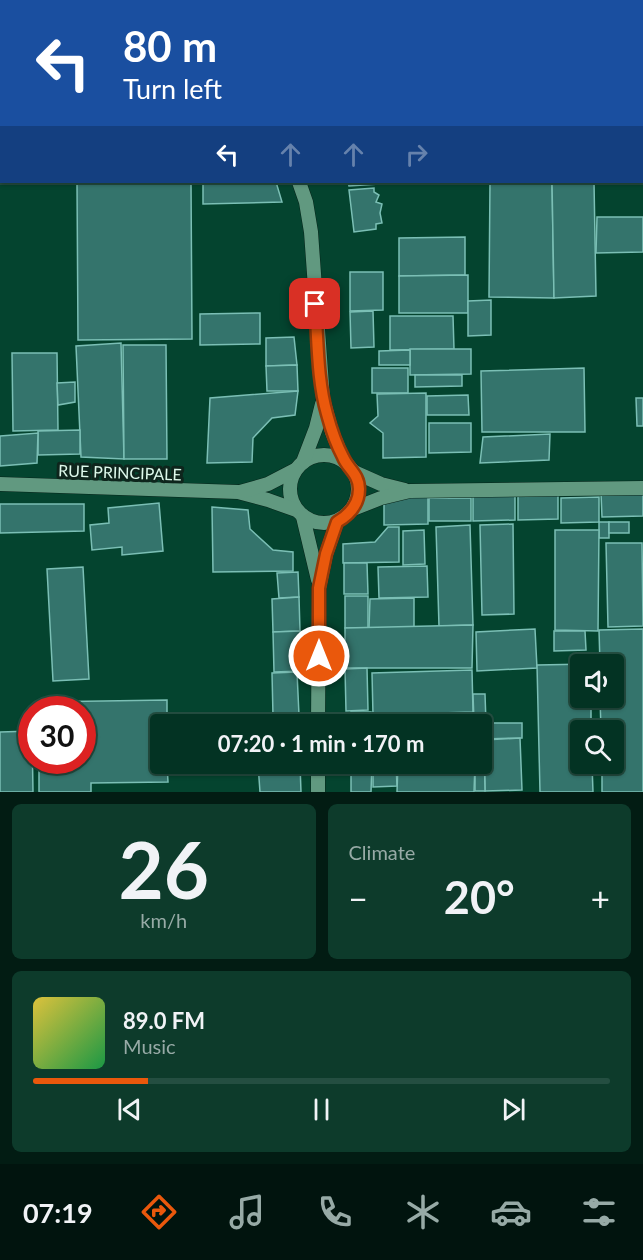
<!DOCTYPE html>
<meta charset="utf-8">
<style>
:root{--surface:#033323;--page:#0d3b2b;--text:#f1f3f6;--muted:#97aaa6;--line:#244e41;--accent:#ea580c}
body{margin:0;font-family:Lato,sans-serif;background:var(--page);color:var(--text);height:100vh;display:flex;flex-direction:column;font-size:22px;white-space:nowrap}
*{box-sizing:border-box;margin:0}
p{font-size:20px;color:var(--muted)}
.icon{flex:none;width:33px;height:33px;fill:none;stroke:currentColor;stroke-width:2;stroke-linecap:round;stroke-linejoin:round}
.map{position:relative;height:792px;overflow:hidden}
.sheet{display:flex;flex-direction:column;gap:12px;padding:12px;background:#021c13;flex:1}
.sheet>*{flex:none}
.top-card{position:absolute;left:0px;top:0px;width:644px;height:183px;box-shadow:0 2px 4px #0004,0 0 0 2px var(--line);background:#1a4fa0;color:#fff;overflow:hidden}
.fabs{position:absolute;left:570px;top:654px;display:grid;gap:12px}
.fabs a{display:grid;place-items:center;width:54px;height:54px;border-radius:6px;background:var(--surface);box-shadow:0 2px 4px #0004,0 0 0 2px var(--line);font-size:30px}
.speed{position:absolute;left:18px;top:696px;display:flex;gap:12px;font-size:30px;font-weight:700;text-align:center}
.speed>*{display:grid;place-content:center;width:78px;height:78px;border-radius:50%;background:var(--surface);box-shadow:0 2px 4px #0004,0 0 0 2px var(--line);line-height:1}
.speed .limit{border:9px solid #d22;background:#fff;color:#111}
.pin{position:absolute;display:grid;place-items:center;width:51px;height:51px;color:#fff;margin:-26px;border-radius:12px;box-shadow:0 3px 9px #0006}
.me{position:absolute;width:66px;margin:-33px;rotate:0deg;stroke-linejoin:round;filter:drop-shadow(0 0 4px #0008)}
.turn{display:flex;align-items:center;gap:21px;height:126px;padding:0 24px;font-size:27px}
.turn .icon{width:78px;height:78px;stroke-width:2.5}
.turn b{display:block;font-size:42px;line-height:51px}
.lanes{display:flex;align-items:center;height:57px;padding:0 24px;background:#0003;justify-content:center;gap:30px;direction:ltr}
.lanes .off{opacity:.35}
.big{font-size:45px;font-weight:700;line-height:1.1}
.sheet .card{flex:1;display:flex;flex-direction:column;justify-content:center;gap:9px;min-width:0;padding:0 21px;border-radius:9px;background:var(--page)}
.sheet .dial{align-items:center;gap:0}
.dial b{font-size:78px;line-height:1}
.song{display:flex;align-items:center;gap:18px}
.cover{width:72px;height:72px;border-radius:9px;background:linear-gradient(135deg,hsl(50 70% 55%),hsl(140 70% 35%))}
.played{height:6px;border-radius:3px;background:linear-gradient(90deg,var(--accent) 20%,var(--line) 20%)}
.keys{display:flex;justify-content:space-around;direction:ltr}
.heat{display:flex;justify-content:space-between;align-items:center;font-size:33px;direction:ltr}
.sheet .tiles{flex:1;display:grid;gap:12px;grid-template-columns:1fr 1fr}
.card:last-child{grid-column:span 2}
.trip{position:absolute;left:150px;top:714px;width:342px;height:60px;border-radius:6px;background:var(--surface);box-shadow:0 2px 4px #0004,0 0 0 2px var(--line);font-weight:700;line-height:60px;text-align:center}
.dock{display:flex;height:96px;justify-content:space-around;align-items:center;background:#01140e;color:var(--muted)}
.dock .icon{width:42px;height:42px}
.dock .on{color:var(--accent)}
.dock b{font-size:27px;color:var(--text)}
.map>svg:first-child{display:block}
.building{fill:#34746c;stroke:#7bbfb5;stroke-width:1.5}
.lines{fill:none;stroke-linecap:round;stroke-linejoin:round}
.minor-casing{stroke:#08261b;stroke-width:15}
.minor{stroke:#619980;stroke-width:14}
.route-casing{stroke:#983908;stroke-width:15}
.route{stroke:#ea580c;stroke-width:10}
.labels{text-anchor:middle;dominant-baseline:central;stroke-width:6;stroke-linejoin:round;paint-order:stroke}
.street-label{font-size:16px;fill:#ddf9eb;stroke:#0e251c}
</style>
<div class="map">
<svg width="643" height="792" viewBox="0 0 643 792">
<rect width="100%" height="100%" fill="#04442f"/>
<g class="building">
<path d="M 0,0 L 128,0 L 128,2 L 2,2 L 0,10 Z"/>
<path d="M 211,0 L 249,0 L 252,2 L 211,2 Z"/>
<path d="M 77,182 L 191,182 L 192,339 L 78,340 Z"/>
<path d="M 203,182 L 276,182 L 282,202 L 203,204 Z"/>
<path d="M 348,182 L 376,182 L 378,184 L 349,186 Z"/>
<path d="M 490,182 L 552,182 L 554,298 L 489,297 Z"/>
<path d="M 552,182 L 594,182 L 596,296 L 554,298 Z"/>
<path d="M 374,188 L 374,192 L 379,195 L 376,202 L 382,204 L 380,213 L 382,223 L 376,224 L 376,229 L 354,232 L 349,190 Z"/>
<path d="M 597,217 L 643,217 L 643,252 L 596,253 Z"/>
<path d="M 465,237 L 465,275 L 399,276 L 399,238 Z"/>
<path d="M 350,272 L 383,272 L 383,310 L 350,311 Z"/>
<path d="M 468,275 L 468,313 L 399,313 L 399,276 Z"/>
<path d="M 491,300 L 491,335 L 468,336 L 468,301 Z"/>
<path d="M 373,311 L 374,347 L 351,348 L 350,312 Z"/>
<path d="M 260,313 L 260,344 L 200,345 L 200,314 Z"/>
<path d="M 390,316 L 453,316 L 454,349 L 390,350 Z"/>
<path d="M 294,337 L 297,365 L 266,366 L 266,338 Z"/>
<path d="M 121,343 L 124,459 L 81,457 L 76,346 Z"/>
<path d="M 123,345 L 166,345 L 167,459 L 124,459 Z"/>
<path d="M 410,349 L 471,349 L 471,374 L 410,375 Z"/>
<path d="M 410,350 L 410,365 L 379,365 L 379,351 Z"/>
<path d="M 12,353 L 57,353 L 58,430 L 13,431 Z"/>
<path d="M 297,365 L 298,391 L 267,391 L 266,366 Z"/>
<rect x="372" y="368" width="36" height="25"/>
<path d="M 584,368 L 585,432 L 482,432 L 481,371 Z"/>
<path d="M 415,375 L 462,375 L 462,386 L 415,387 Z"/>
<path d="M 75,382 L 75,402 L 58,405 L 57,383 Z"/>
<path d="M 298,391 L 295,415 L 272,418 L 253,438 L 252,462 L 207,463 L 210,398 Z"/>
<path d="M 426,393 L 426,457 L 383,458 L 383,433 L 370,423 L 378,416 L 377,394 Z"/>
<path d="M 468,395 L 469,415 L 427,415 L 427,396 Z"/>
<path d="M 636,398 L 643,398 L 643,426 L 637,426 Z"/>
<path d="M 429,423 L 471,423 L 471,452 L 429,453 Z"/>
<path d="M 80,430 L 80,454 L 38,455 L 38,431 Z"/>
<path d="M 38,433 L 37,463 L 0,466 L 0,436 Z"/>
<path d="M 550,434 L 549,460 L 480,463 L 483,437 Z"/>
<path d="M 601,493 L 643,493 L 643,516 L 602,517 Z"/>
<path d="M 515,494 L 515,520 L 473,521 L 473,495 Z"/>
<path d="M 518,494 L 558,494 L 558,519 L 518,520 Z"/>
<path d="M 428,497 L 428,524 L 384,525 L 384,498 Z"/>
<path d="M 599,497 L 599,522 L 561,523 L 561,498 Z"/>
<rect x="429" y="498" width="42" height="23"/>
<path d="M 159,503 L 163,551 L 122,555 L 122,547 L 92,550 L 90,525 L 109,523 L 108,508 Z"/>
<path d="M 0,504 L 84,504 L 84,531 L 0,533 Z"/>
<path d="M 212,507 L 248,510 L 250,529 L 273,550 L 293,552 L 293,571 L 213,572 Z"/>
<rect x="599" y="522" width="10" height="16"/>
<rect x="609" y="522" width="20" height="11"/>
<path d="M 513,524 L 514,614 L 482,615 L 480,525 Z"/>
<path d="M 470,525 L 473,625 L 439,626 L 436,527 Z"/>
<path d="M 388,527 L 399,527 L 399,562 L 343,563 L 343,544 L 375,542 Z"/>
<path d="M 424,530 L 425,564 L 403,565 L 403,531 Z"/>
<path d="M 555,530 L 599,530 L 598,631 L 555,630 Z"/>
<path d="M 606,543 L 642,543 L 643,626 L 608,627 Z"/>
<path d="M 344,563 L 367,563 L 368,594 L 344,594 Z"/>
<path d="M 427,566 L 428,597 L 379,598 L 378,567 Z"/>
<path d="M 83,567 L 89,679 L 53,681 L 47,569 Z"/>
<path d="M 298,572 L 299,597 L 279,598 L 277,573 Z"/>
<rect x="345" y="596" width="23" height="32"/>
<path d="M 299,597 L 300,631 L 273,632 L 272,599 Z"/>
<path d="M 414,598 L 414,628 L 369,628 L 370,599 Z"/>
<path d="M 473,625 L 472,668 L 345,668 L 345,628 Z"/>
<path d="M 535,629 L 537,668 L 477,671 L 476,632 Z"/>
<path d="M 643,629 L 643,792 L 602,792 L 602,764 L 614,764 L 614,730 L 601,730 L 600,698 L 614,698 L 614,664 L 600,664 L 599,630 Z"/>
<path d="M 300,631 L 302,671 L 274,672 L 273,632 Z"/>
<path d="M 554,631 L 585,631 L 586,650 L 554,651 Z"/>
<path d="M 580,664 L 580,698 L 591,698 L 591,730 L 580,730 L 580,764 L 592,764 L 593,792 L 540,792 L 537,665 L 590,664 Z"/>
<path d="M 367,668 L 368,710 L 346,711 L 345,669 Z"/>
<path d="M 472,670 L 473,712 L 373,715 L 372,673 Z"/>
<path d="M 297,672 L 299,715 L 273,716 L 272,673 Z"/>
<path d="M 473,694 L 485,694 L 486,723 L 474,722 Z"/>
<path d="M 167,700 L 167,724 L 160,724 L 160,764 L 167,764 L 168,782 L 91,783 L 91,792 L 39,792 L 39,760 L 82,760 L 82,710 L 38,710 L 38,702 Z"/>
<rect x="351" y="712" width="20" height="12"/>
<path d="M 299,715 L 299,724 L 269,724 L 269,716 Z"/>
<path d="M 473,716 L 474,724 L 397,724 L 397,717 Z"/>
<path d="M 262,719 L 262,724 L 221,724 L 221,721 Z"/>
<path d="M 474,723 L 522,723 L 522,738 L 482,739 L 482,724 Z"/>
<path d="M 32,731 L 33,792 L 0,792 L 0,732 Z"/>
<path d="M 520,738 L 522,790 L 485,791 L 484,740 Z"/>
<path d="M 482,740 L 484,740 L 485,791 L 475,791 L 475,764 L 482,764 Z"/>
<path d="M 258,764 L 300,764 L 301,792 L 260,792 Z"/>
<path d="M 351,764 L 372,764 L 371,792 L 351,792 Z"/>
<path d="M 373,764 L 396,764 L 397,786 L 373,787 Z"/>
<path d="M 398,764 L 475,764 L 474,792 L 397,792 Z"/>
</g>
<g class="lines">
<g class="minor-casing">
<g id="minor">
<path d="M 571,0 L 573,2"/>
<path d="M 642,18 L 643,18"/>
<path d="M 0,63 L 2,63"/>
<path d="M 299,182 L 306,202 L 311,232 L 323,399 L 332,432 L 344,461"/>
<circle cx="324" cy="489" r="34"/>
<path d="M 303,462 L 316,428 L 322,404"/>
<path d="M 354,472 L 381,484 L 405,490"/>
<path d="M 0,484 L 238,492 L 268,500 L 296,510"/>
<path d="M 240,492 L 268,484 L 295,470"/>
<path d="M 353,509 L 381,498 L 410,491 L 643,488"/>
<path d="M 303,517 L 318,580"/>
<path d="M 318,724 L 319,588 L 326,554 L 337,522"/>
<path d="M 318,792 L 318,764"/>
</g>
</g>
<use href="#minor" class="minor"/>
</g>
<g class="lines">
<g class="route-casing">
<path id="route" d="M 315,304 C 318,340 317,379 327,414 C 331,429 336,444 343,457 C 348,469 359,474 359,489 C 359,505 349,515 337,522 L 326,554 L 319,588 L 319,656"/>
</g>
<use href="#route" class="route"/>
</g>
<g class="labels">
<g class="street-label">
<text transform="translate(120 472) rotate(2)">RUE PRINCIPALE</text>
</g>
</g>
</svg>
<div class="fabs">
<a><svg class="icon" aria-label="sound" viewBox="0 0 24 24"><path d="M4 9h4l5-4v14l-5-4H4zM17 9q2 3 0 6"/></svg></a>
<a><svg class="icon" aria-label="search" viewBox="0 0 24 24"><circle cx="10" cy="10" r="6"/><path d="M15 15l6 6"/></svg></a>
</div>
<div class="speed"><div class="limit">30</div></div>
<div class="pin" style="left:315px;top:304px;background:#d93025"><svg class="icon" aria-label="arrive" viewBox="0 0 24 24"><path d="M6 21V4h12l-3 4 3 4H6"/></svg></div>
<svg class="me" style="left:319px;top:656px" viewBox="-20 -20 40 40"><circle r="17" fill="#ea580c" stroke="#fff" stroke-width="3"/><path d="M0-11L8 9 0 5-8 9z" fill="#fff"/></svg>
<div class="trip">07:20 · 1 min · 170 m</div>
<div class="top-card">
<div class="turn"><svg class="icon" aria-label="left" viewBox="0 0 24 24"><path d="M17 20v-9H6M10 6l-5 5 5 5"/></svg><div><b>80 m</b>Turn left</div></div>
<div class="lanes"><svg class="icon" aria-label="left" viewBox="0 0 24 24"><path d="M17 20v-9H6M10 6l-5 5 5 5"/></svg><svg class="icon off" aria-label="ahead" viewBox="0 0 24 24"><path d="M12 20V5M6 11l6-6 6 6"/></svg><svg class="icon off" aria-label="ahead" viewBox="0 0 24 24"><path d="M12 20V5M6 11l6-6 6 6"/></svg><svg class="icon off" aria-label="right" viewBox="0 0 24 24"><path d="M7 20v-9h11M14 6l5 5-5 5"/></svg></div>
</div>
</div>
<section class="sheet">
<div class="tiles">
<div class="card dial"><b>26</b><p>km/h</p></div>
<div class="card"><p>Climate</p>
<div class="heat"><a>−</a><b class="big">20°</b><a>+</a></div>
</div>
<div class="card">
<div class="song"><i class="cover"></i><div><b>89.0 FM</b><p>Music</p></div></div>
<div class="played"></div>
<div class="keys"><svg class="icon" aria-label="previous" viewBox="0 0 24 24"><path d="M18 5L8 12l10 7zM5 5v14"/></svg><svg class="icon" aria-label="pause" viewBox="0 0 24 24"><path d="M8 5v14M16 5v14"/></svg><svg class="icon" aria-label="next" viewBox="0 0 24 24"><path d="M6 5l10 7-10 7zM19 5v14"/></svg></div>
</div>
</div>
</section>
<nav class="dock">
<b>07:19</b>
<svg class="icon on" aria-label="directions" viewBox="0 0 24 24"><path d="M12 3l9 9-9 9-9-9zM9 14v-3h6M13 9l2 2-2 2"/></svg>
<svg class="icon" aria-label="music" viewBox="0 0 24 24"><path d="M9 18V5l10-2v13"/><circle cx="6" cy="18" r="3"/><circle cx="16" cy="16" r="3"/></svg>
<svg class="icon" aria-label="phone" viewBox="0 0 24 24"><path d="M5 4h4l2 5-3 2q2 4 5 5l2-3 5 2v4C11 20 4 13 5 4z"/></svg>
<svg class="icon" aria-label="climate" viewBox="0 0 24 24"><path d="M12 3v18M4 7l16 10M4 17L20 7"/></svg>
<svg class="icon" aria-label="car" viewBox="0 0 24 24"><path d="M5 17H2v-5l4-1 3-4h7l3 4 3 1v5h-3M9 17h6M6 11h13"/><circle cx="7" cy="17" r="2"/><circle cx="17" cy="17" r="2"/></svg>
<svg class="icon" aria-label="filters" viewBox="0 0 24 24"><path d="M4 7h16M4 17h16"/><circle cx="9" cy="7" r="2"/><circle cx="15" cy="17" r="2"/></svg>
</nav>
